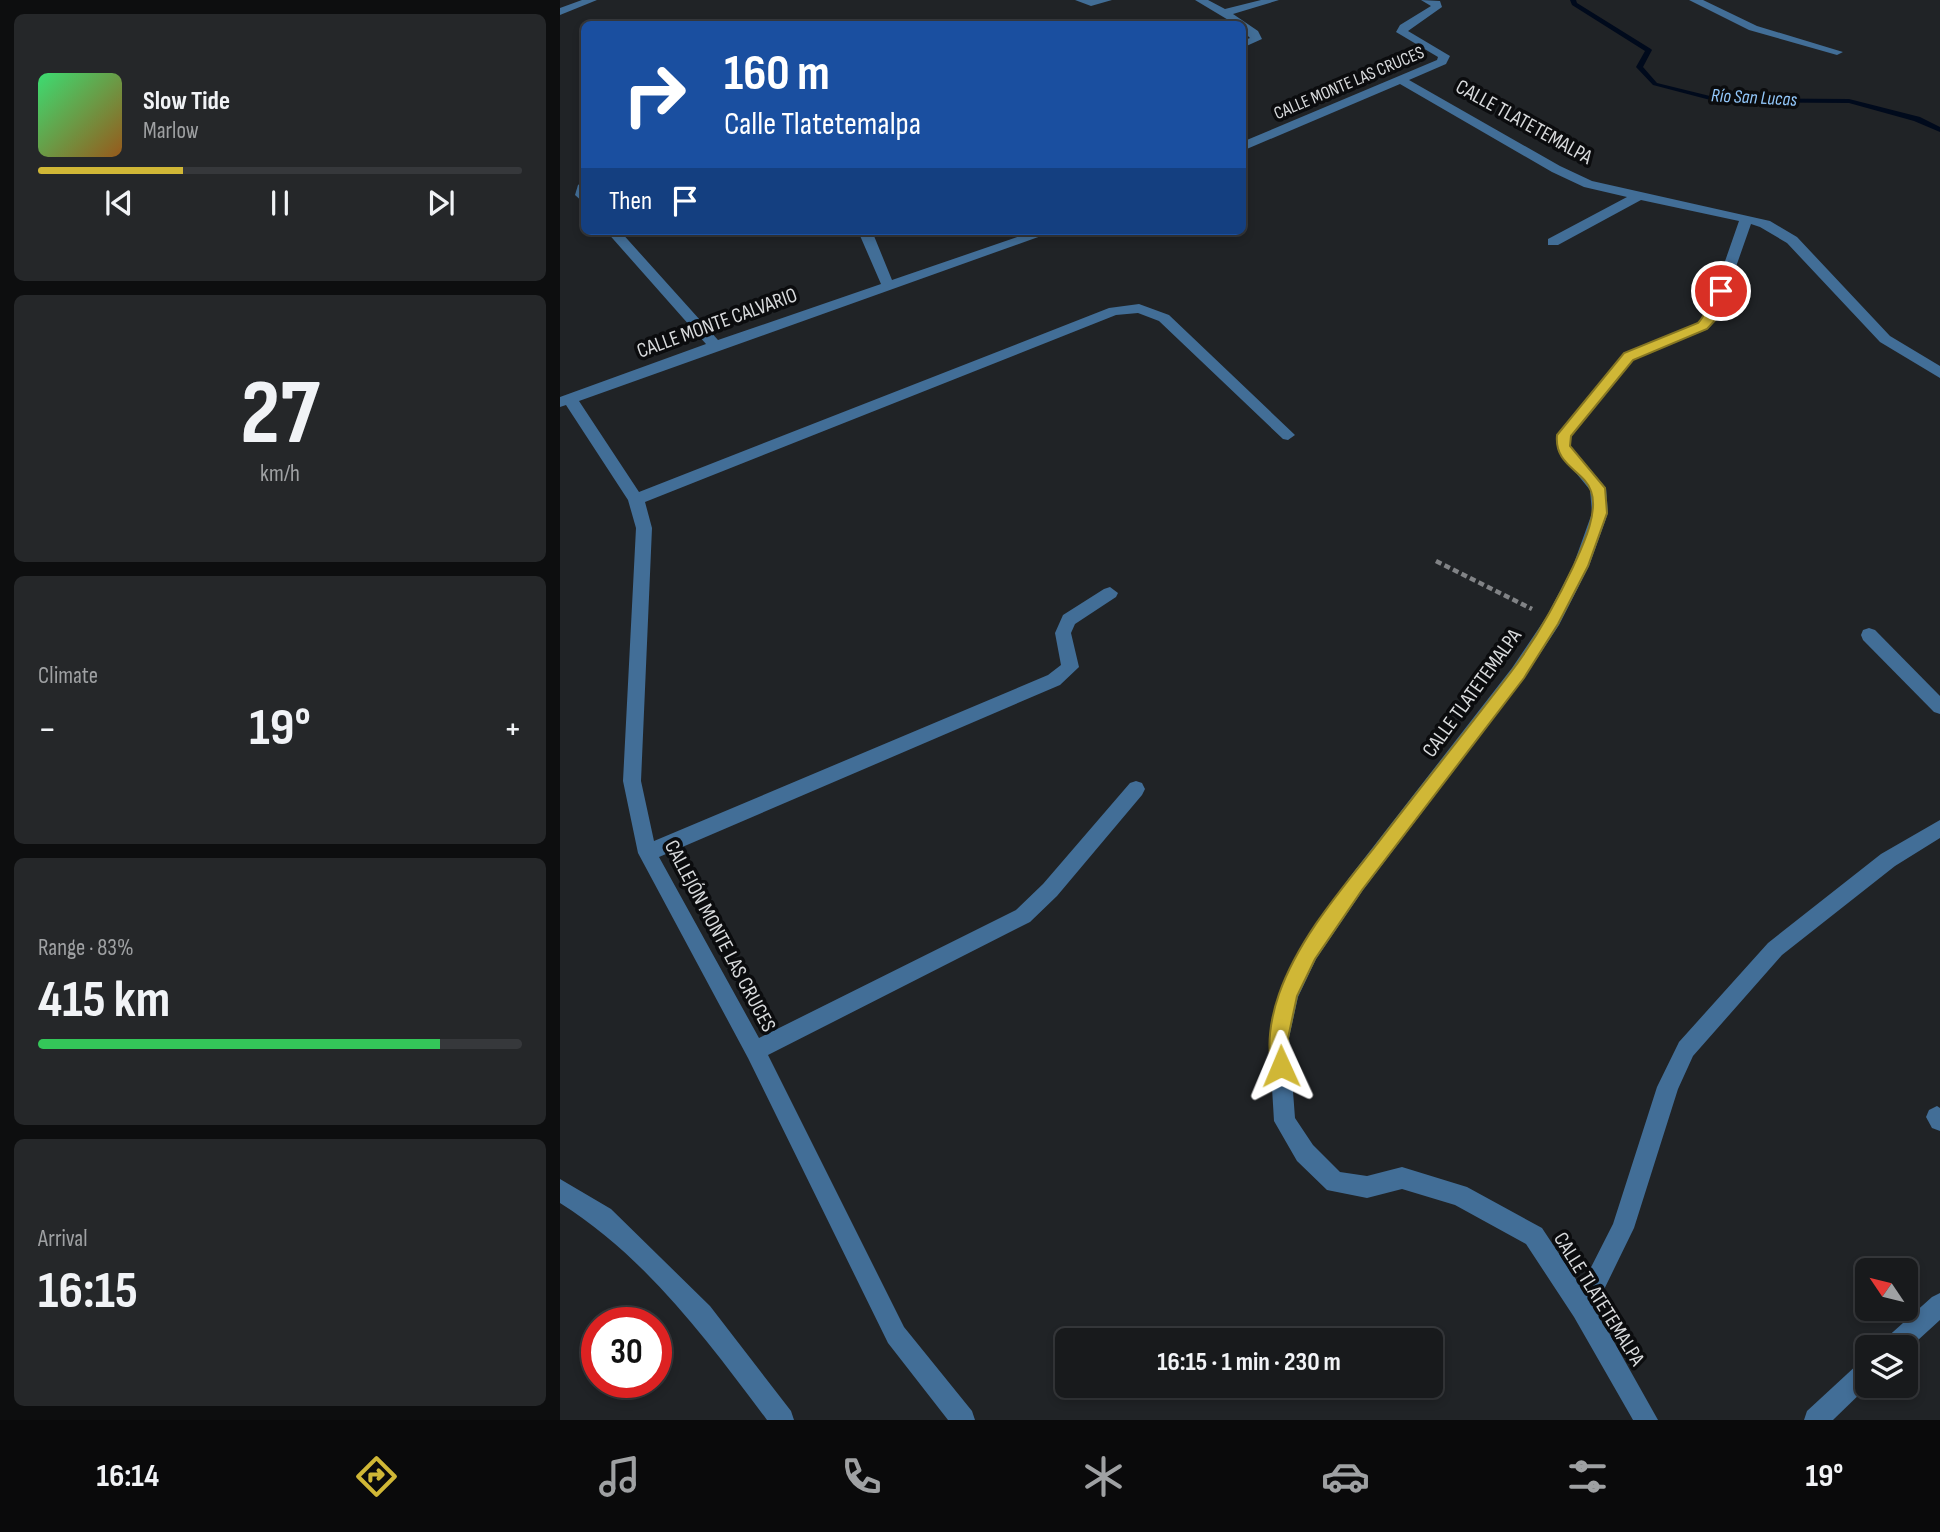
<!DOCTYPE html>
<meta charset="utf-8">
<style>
:root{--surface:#181a1c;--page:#252729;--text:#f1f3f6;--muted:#9fa1a3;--line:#36383b;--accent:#d0b736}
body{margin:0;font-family:"Sofia Sans Condensed",sans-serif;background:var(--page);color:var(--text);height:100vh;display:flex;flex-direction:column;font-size:26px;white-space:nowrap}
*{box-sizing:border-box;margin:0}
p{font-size:23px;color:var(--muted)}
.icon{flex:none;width:38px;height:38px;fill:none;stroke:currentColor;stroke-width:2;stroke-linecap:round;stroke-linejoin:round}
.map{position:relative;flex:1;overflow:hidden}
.drawer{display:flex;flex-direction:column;gap:14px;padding:14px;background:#0d0e0f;width:560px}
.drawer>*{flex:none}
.banner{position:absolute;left:21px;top:21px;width:665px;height:214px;border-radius:10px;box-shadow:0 4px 10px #0003,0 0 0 2px var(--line);background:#1a4fa0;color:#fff;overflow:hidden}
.needle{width:46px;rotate:305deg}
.buttons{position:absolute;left:1295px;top:1258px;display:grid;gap:14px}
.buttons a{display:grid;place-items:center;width:63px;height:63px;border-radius:10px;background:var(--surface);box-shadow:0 4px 10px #0003,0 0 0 2px var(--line);font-size:35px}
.speed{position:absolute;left:21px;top:1307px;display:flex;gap:14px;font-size:35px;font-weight:700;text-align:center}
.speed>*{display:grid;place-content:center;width:91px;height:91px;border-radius:50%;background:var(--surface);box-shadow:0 4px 10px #0003,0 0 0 2px var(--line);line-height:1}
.speed .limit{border:10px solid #d22;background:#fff;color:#111}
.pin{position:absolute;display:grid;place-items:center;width:60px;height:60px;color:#fff;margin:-30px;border:4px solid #fff;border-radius:50%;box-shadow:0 2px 7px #0007}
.me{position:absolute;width:77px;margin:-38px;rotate:359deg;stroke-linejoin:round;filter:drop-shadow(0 0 5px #0008)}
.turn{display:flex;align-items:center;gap:24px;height:147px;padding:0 28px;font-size:32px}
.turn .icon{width:91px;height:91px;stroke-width:2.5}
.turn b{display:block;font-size:49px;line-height:60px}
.then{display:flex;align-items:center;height:66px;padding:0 28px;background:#0003;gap:14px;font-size:26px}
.big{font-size:52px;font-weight:700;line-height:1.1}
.drawer .tile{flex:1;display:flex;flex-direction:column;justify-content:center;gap:10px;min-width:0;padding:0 24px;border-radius:10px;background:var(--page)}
.drawer .dial{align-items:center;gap:0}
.dial b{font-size:91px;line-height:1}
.song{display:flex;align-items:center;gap:21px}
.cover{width:84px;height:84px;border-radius:10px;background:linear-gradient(135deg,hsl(140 70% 55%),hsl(30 70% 35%))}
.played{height:7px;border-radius:4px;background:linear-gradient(90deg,var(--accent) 30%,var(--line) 30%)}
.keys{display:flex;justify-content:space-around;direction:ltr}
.heat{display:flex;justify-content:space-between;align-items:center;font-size:38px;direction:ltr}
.charge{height:10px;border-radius:5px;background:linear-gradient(90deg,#34c759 83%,var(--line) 0)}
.trip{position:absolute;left:495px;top:1328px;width:388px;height:70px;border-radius:10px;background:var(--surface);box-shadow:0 4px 10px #0003,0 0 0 2px var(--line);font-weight:700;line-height:70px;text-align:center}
.tabs{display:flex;height:112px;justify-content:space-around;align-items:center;background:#0a0a0b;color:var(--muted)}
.tabs .icon{width:49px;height:49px}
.tabs .active{color:var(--accent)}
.tabs b{font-size:32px;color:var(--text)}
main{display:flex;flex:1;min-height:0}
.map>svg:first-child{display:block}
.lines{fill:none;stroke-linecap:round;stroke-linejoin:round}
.stream{fill:#000a1c;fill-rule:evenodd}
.path{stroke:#818386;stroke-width:4.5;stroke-dasharray:6 3.5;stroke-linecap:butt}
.minor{fill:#426e97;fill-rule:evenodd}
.route{fill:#d0b736;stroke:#877723;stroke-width:2}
.labels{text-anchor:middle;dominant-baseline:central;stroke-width:7;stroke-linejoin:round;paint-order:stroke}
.far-street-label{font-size:18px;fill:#d8dadc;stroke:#0b0c0e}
.far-water-label{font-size:19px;font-style:italic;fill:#92c7fa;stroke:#0b0c0e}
.street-label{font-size:21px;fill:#d8dadc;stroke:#0b0c0e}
</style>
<main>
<section class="drawer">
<div class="tile">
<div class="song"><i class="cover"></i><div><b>Slow Tide</b><p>Marlow</p></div></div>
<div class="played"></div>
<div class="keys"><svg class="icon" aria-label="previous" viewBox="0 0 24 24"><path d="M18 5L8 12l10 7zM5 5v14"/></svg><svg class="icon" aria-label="pause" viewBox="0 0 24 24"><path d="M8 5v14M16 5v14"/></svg><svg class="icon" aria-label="next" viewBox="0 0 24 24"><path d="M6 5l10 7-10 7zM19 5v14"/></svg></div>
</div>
<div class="tile dial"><b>27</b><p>km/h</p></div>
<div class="tile"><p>Climate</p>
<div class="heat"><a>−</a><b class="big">19°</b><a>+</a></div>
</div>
<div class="tile"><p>Range · 83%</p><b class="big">415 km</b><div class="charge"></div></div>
<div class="tile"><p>Arrival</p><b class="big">16:15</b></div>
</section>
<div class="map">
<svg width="1380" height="1420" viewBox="0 0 1380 1420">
<rect width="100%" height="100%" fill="#202326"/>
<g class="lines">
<path class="stream" d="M 1010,0 L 1016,0 L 1017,3 L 1091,49 L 1092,50 L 1083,67 L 1097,83 L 1158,98 L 1289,99 L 1360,117 L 1380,127 L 1380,132 L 1354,121 L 1289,103 L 1158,102 L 1093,85 L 1076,67 L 1085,51 L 1012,5 Z"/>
<path class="path" d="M 876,561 L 972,609"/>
<g class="minor">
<path d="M 22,0 L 37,0 L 0,15 L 0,8 Z"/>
<path d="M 515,0 L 552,0 L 531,6 Z"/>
<path d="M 635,0 L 648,0 L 665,9 L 701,0 L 719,0 L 673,14 L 698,31 L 702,39 L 682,48 L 682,41 L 690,38 L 682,30 L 682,24 L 675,24 Z"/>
<path d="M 861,0 L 880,1 L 882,7 L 848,31 L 890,56 L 886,64 L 849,80 L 1000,166 L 1032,181 L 1210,221 L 1237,237 L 1330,336 L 1380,366 L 1380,378 L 1320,342 L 1227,243 L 1200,227 L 1191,224 L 1158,318 L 1148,329 L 1073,360 L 1011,436 L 1011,447 L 1046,488 L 1048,513 L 1029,566 L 999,625 L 964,678 L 803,890 L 756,959 L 738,997 L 729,1038 L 735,1118 L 753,1145 L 780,1172 L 807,1176 L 842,1167 L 907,1187 L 982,1228 L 1021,1287 L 1053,1224 L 1097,1087 L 1119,1042 L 1208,943 L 1321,854 L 1380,820 L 1380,838 L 1335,866 L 1222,955 L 1133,1056 L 1118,1089 L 1074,1228 L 1035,1308 L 1098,1420 L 1073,1420 L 1014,1317 L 966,1244 L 895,1205 L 842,1189 L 807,1198 L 767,1190 L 737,1161 L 714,1121 L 709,1038 L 718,996 L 742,947 L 789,878 L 952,668 L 987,616 L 1013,566 L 1032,513 L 1030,490 L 998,451 L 997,435 L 1063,354 L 1138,323 L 1147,313 L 1179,221 L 1081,200 L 998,245 L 988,245 L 988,239 L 1067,197 L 1024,187 L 992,172 L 840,84 L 682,151 L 682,142 L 877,60 L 878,57 L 836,32 L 840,25 L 871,6 Z"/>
<path d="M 1129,0 L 1143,0 L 1197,26 L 1283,52 L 1277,55 L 1189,30 Z"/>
<path d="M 24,181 L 24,203 L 15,195 L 18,185 Z"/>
<path d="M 46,231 L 60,231 L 158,340 L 321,284 L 298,231 L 312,231 L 332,280 L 475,231 L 495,231 L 19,401 L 79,492 L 549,308 L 579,304 L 609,315 L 735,435 L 728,440 L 723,439 L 599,321 L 578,313 L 556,315 L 85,502 L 92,528 L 81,781 L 94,841 L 488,675 L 501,665 L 495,633 L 503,615 L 544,589 L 550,587 L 558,593 L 556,597 L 515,624 L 511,633 L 519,667 L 500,685 L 99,857 L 199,1038 L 456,910 L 483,884 L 570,783 L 576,781 L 582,783 L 585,789 L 582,795 L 497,896 L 470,922 L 208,1055 L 344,1327 L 412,1411 L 415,1420 L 388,1420 L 328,1343 L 188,1058 L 78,853 L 63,781 L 76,528 L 68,500 L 6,405 L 0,407 L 0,397 L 146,344 Z"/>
<path d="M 1309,628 L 1315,630 L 1380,696 L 1380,714 L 1374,712 L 1303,640 L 1301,635 L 1303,630 Z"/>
<path d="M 1377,1106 L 1380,1108 L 1380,1131 L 1372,1128 L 1366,1117 L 1369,1110 Z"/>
<path d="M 0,1179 L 51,1209 L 150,1306 L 231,1411 L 234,1420 L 207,1420 C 147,1340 86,1257 0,1203 Z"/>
<path d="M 1380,1293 L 1380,1320 L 1346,1351 L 1346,1348 L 1320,1348 L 1324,1340 L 1372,1297 Z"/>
<path d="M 1307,1359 L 1308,1386 L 1273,1420 L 1244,1420 L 1247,1411 L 1299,1363 Z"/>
</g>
</g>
<path class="route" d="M 1161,287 L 1168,291 L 1160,315 L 1147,329 L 1073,360 L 1011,436 L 1010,446 L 1045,488 L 1047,513 L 1028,566 L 998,624 L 964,678 L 802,890 L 755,959 L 737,996 L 728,1038 L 730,1066 L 728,1072 L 721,1075 L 714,1072 C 705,1049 711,1017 719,994 C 738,940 779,892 814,848 C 859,789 906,731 951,672 C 975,640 996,603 1013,567 C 1022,547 1039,513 1031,491 C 1024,470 994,466 997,435 L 1064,353 L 1138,323 C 1148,313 1152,292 1161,287 Z"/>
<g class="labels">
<g class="far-street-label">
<text transform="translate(789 83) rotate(-23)">CALLE MONTE LAS CRUCES</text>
</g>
<g class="far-water-label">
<text transform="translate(1194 98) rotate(3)">Río San Lucas</text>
</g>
<g class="street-label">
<text transform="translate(964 122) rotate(29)">CALLE TLATETEMALPA</text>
<text transform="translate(157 323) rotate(-20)">CALLE MONTE CALVARIO</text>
<text transform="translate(912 693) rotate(-54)">CALLE TLATETEMALPA</text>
<text transform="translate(160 936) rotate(62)">CALLEJÓN MONTE LAS CRUCES</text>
<text transform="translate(1039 1299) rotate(58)">CALLE TLATETEMALPA</text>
</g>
</g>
</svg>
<div class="buttons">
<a><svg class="needle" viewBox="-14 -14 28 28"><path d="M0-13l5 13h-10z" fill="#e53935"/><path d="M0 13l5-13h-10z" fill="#9fa1a3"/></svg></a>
<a><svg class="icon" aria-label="layers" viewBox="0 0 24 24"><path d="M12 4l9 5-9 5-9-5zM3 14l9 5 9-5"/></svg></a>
</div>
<div class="speed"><div class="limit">30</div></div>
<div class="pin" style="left:1161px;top:291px;background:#d93025"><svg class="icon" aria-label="arrive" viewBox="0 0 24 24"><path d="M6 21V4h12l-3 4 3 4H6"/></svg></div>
<svg class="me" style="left:721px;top:1066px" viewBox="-20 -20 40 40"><path d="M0-17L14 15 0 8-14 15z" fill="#d0b736" stroke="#fff" stroke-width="4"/></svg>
<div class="trip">16:15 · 1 min · 230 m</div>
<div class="banner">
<div class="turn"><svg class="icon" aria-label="right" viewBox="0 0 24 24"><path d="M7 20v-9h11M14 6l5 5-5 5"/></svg><div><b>160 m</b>Calle Tlatetemalpa</div></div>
<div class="then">Then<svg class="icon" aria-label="arrive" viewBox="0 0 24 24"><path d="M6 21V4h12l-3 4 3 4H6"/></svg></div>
</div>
</div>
</main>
<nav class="tabs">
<b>16:14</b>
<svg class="icon active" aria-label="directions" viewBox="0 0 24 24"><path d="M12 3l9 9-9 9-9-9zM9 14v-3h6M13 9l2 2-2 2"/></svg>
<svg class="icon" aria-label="music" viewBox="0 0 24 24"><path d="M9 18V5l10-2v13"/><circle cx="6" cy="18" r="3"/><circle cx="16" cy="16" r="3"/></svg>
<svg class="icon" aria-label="phone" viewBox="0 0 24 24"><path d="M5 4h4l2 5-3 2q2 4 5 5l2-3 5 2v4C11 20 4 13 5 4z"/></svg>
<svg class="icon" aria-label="climate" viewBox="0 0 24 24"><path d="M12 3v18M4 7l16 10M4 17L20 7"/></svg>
<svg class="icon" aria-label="car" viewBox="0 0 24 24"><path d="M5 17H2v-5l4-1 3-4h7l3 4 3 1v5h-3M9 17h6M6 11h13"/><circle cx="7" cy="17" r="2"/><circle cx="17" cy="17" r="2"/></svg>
<svg class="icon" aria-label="filters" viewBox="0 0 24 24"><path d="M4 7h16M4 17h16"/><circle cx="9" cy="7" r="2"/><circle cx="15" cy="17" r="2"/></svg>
<b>19°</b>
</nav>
